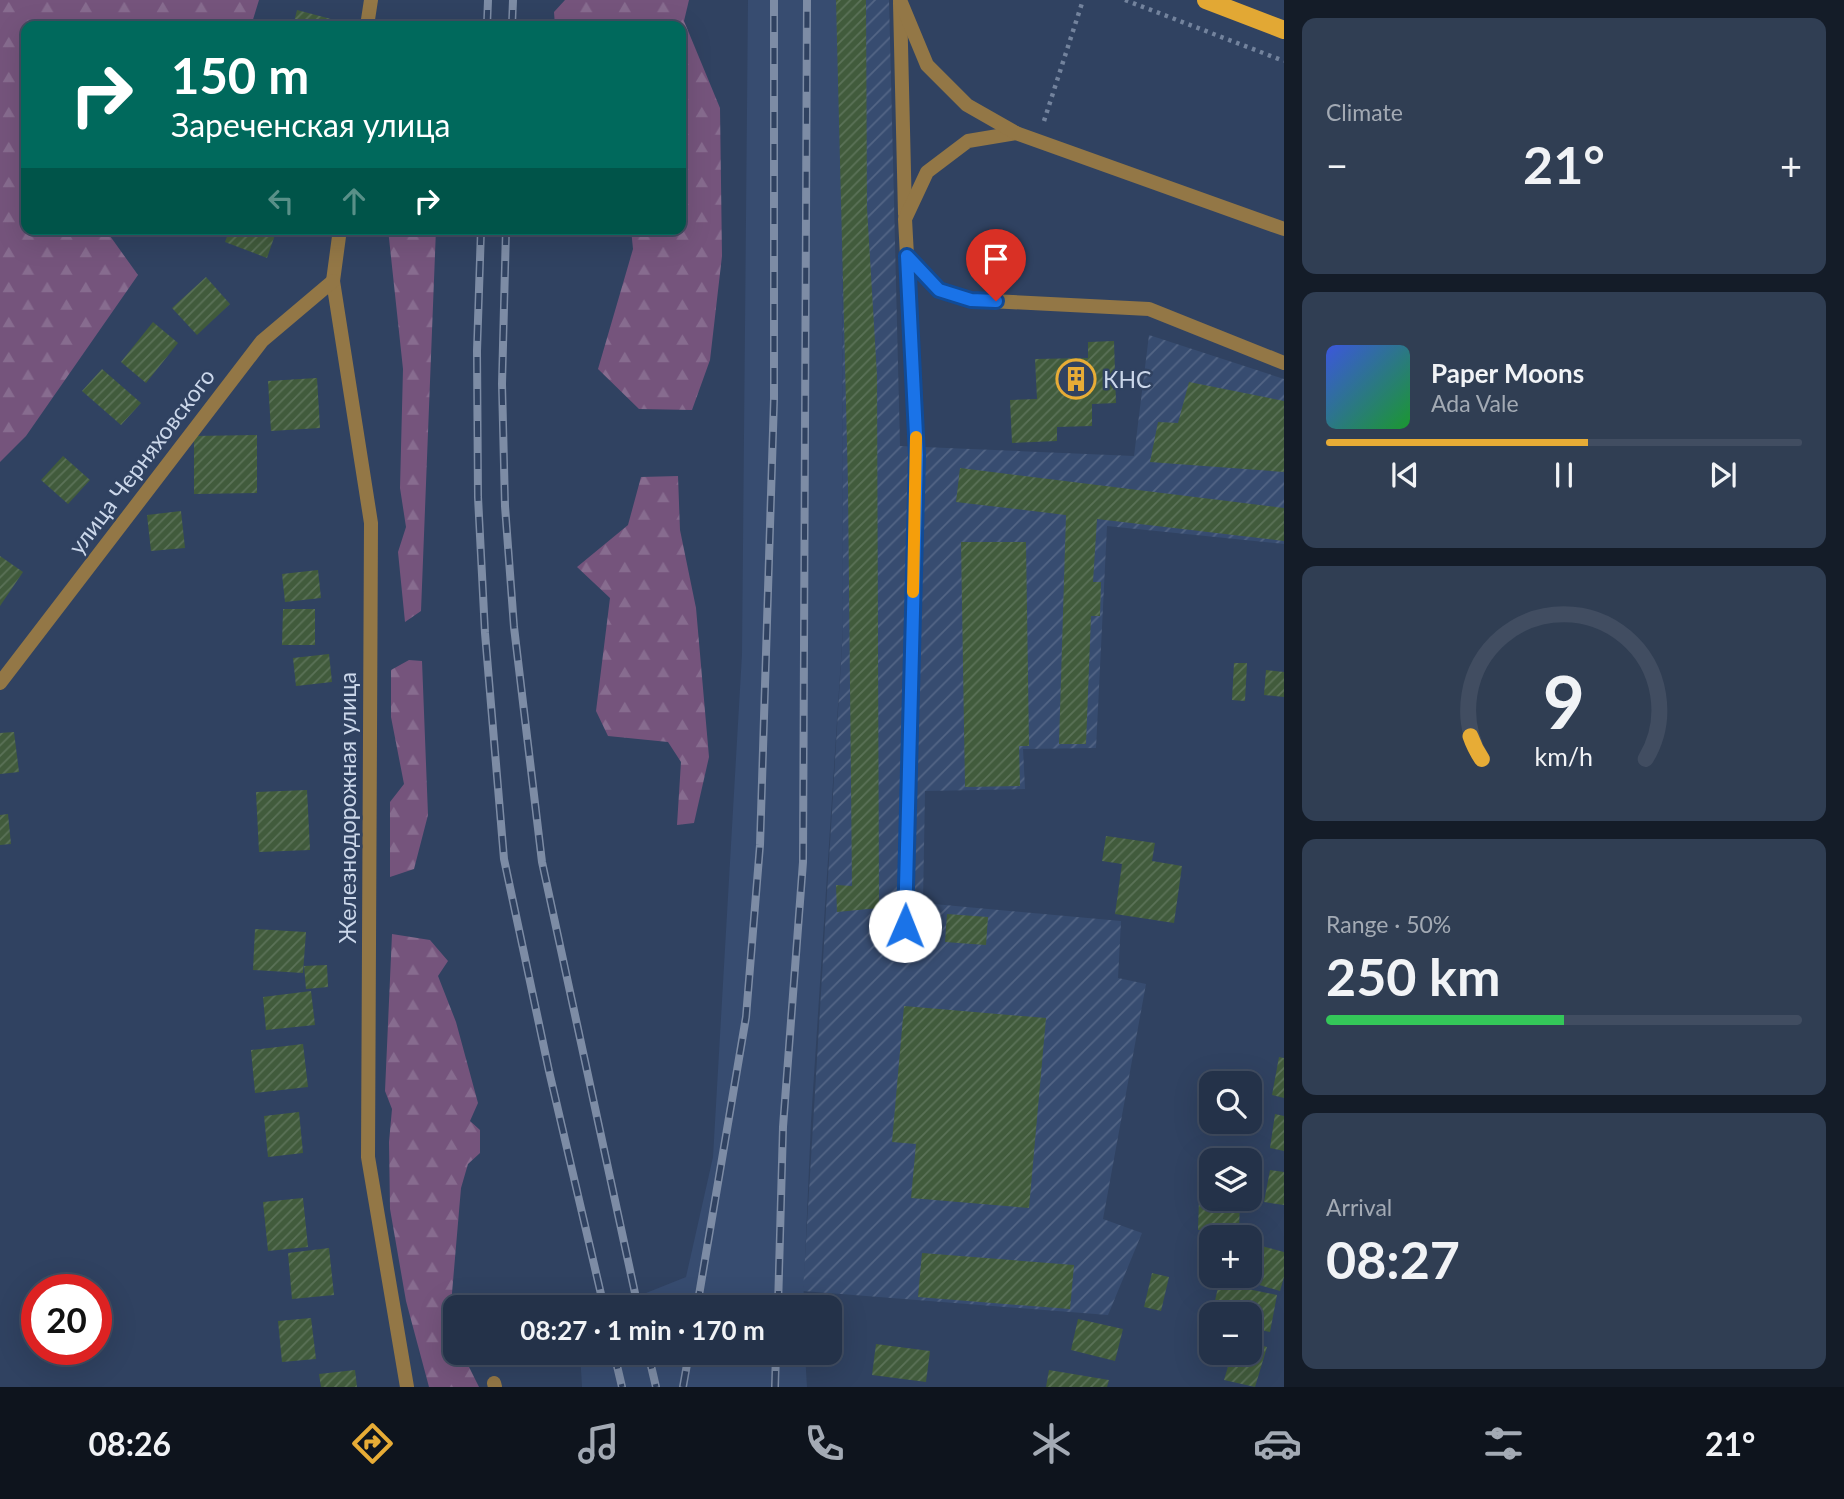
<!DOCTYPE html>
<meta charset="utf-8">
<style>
:root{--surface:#243249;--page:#303e53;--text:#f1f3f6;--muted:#a3aab4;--line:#414d61;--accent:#e7ac36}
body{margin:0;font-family:Lato,sans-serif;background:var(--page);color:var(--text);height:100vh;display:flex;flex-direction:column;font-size:26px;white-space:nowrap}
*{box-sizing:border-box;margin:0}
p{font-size:23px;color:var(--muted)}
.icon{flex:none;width:38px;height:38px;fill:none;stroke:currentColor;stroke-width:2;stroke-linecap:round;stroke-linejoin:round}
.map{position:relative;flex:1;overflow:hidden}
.drawer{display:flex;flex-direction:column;gap:18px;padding:18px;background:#141c28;width:560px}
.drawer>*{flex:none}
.banner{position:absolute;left:21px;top:21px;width:665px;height:214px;border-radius:14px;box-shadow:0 7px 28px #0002,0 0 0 2px var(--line);background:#00695c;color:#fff;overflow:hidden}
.tools{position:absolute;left:1199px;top:1071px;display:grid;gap:14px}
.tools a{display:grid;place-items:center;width:63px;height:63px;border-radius:14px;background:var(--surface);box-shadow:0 7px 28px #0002,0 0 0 2px var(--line);font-size:35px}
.speed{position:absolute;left:21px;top:1274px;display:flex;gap:14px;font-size:35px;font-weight:700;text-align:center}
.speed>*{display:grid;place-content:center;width:91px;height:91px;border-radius:50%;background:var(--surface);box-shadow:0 7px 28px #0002,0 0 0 2px var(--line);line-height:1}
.speed .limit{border:10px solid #d22;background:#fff;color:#111}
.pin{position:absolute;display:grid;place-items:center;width:60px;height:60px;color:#fff;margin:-72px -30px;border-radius:50% 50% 50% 0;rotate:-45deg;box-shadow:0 0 7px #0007}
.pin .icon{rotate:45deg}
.me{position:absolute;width:77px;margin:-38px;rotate:1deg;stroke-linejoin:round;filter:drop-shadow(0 0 5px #0008)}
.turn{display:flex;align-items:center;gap:24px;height:147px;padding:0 35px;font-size:32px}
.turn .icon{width:91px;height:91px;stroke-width:2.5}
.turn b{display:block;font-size:49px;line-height:60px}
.lanes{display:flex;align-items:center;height:66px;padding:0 35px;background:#0003;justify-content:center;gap:35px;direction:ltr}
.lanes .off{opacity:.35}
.big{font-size:52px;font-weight:700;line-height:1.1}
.drawer .card{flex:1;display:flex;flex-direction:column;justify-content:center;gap:10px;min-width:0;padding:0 24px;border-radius:14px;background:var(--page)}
.drawer .dial{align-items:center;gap:0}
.dial svg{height:182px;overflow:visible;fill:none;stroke:var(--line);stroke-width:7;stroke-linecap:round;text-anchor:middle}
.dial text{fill:var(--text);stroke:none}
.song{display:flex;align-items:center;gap:21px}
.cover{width:84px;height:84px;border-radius:10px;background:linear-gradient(135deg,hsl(230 70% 55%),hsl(130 70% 35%))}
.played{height:7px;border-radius:4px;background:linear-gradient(90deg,var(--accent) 55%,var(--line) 55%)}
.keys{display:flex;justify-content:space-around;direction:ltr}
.heat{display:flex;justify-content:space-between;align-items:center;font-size:38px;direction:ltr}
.charge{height:10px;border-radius:5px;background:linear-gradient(90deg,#34c759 50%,var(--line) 0)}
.trip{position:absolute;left:443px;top:1295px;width:399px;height:70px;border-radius:14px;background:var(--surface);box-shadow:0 7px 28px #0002,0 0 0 2px var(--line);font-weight:700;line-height:70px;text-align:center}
.dock{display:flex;height:112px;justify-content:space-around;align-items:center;background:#0e141d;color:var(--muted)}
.dock .icon{width:49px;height:49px}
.dock .selected{color:var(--accent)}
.dock b{font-size:32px;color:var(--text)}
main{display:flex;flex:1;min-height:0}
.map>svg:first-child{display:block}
.built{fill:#374c70}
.industrial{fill:url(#industrial-furrows)}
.forest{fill:url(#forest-firs)}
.building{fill:url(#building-hatch)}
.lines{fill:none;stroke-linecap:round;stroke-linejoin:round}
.path{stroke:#73839d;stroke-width:4.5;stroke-dasharray:3.5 5;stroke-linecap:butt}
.service{stroke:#937746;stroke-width:14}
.minor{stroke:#937746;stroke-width:14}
.primary{stroke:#e2a834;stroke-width:18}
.rail-casing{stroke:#7d8ca5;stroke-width:8}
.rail{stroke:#304261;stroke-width:5;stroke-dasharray:16;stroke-linecap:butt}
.route-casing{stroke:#114b97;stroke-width:18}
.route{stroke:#1a73e8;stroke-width:12}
.slow{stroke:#f59e0b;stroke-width:12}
.labels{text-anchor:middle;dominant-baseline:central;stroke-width:5;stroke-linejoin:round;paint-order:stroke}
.poi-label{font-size:23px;fill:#cbd7ea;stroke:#304261;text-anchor:start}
.street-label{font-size:23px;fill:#cbd7ea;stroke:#304261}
</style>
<main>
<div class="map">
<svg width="1284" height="1387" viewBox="0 0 1284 1387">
<defs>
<pattern id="industrial-furrows" width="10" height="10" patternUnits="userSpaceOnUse" patternTransform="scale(1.75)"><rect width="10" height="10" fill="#374c70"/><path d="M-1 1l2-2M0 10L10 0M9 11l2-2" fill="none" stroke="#536585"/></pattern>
<pattern id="forest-firs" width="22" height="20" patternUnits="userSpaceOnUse" patternTransform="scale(1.75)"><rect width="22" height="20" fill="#75547c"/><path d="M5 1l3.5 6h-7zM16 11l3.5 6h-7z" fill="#876c8f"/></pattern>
<pattern id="building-hatch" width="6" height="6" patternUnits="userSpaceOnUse" patternTransform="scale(1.75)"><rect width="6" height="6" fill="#415b3c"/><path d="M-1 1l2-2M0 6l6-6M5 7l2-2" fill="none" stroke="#5b7258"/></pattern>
</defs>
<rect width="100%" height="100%" fill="#304261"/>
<g class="built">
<path d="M 748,0 L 842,0 L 843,629 L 811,1122 L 803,1307 L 611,1307 L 686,1277 L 713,1157 L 742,654 Z"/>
<path d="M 580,1353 L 805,1353 L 807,1387 L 582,1387 Z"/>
</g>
<path class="industrial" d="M 842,0 L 889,0 L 900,446 L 1134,456 L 1149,335 L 1284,379 L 1284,544 L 1107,526 L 1096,748 L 1023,749 L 1025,789 L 925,791 L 923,903 L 1121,921 L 1118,978 L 1146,984 L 1103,1219 L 1142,1233 L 1108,1315 L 803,1291 L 843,629 Z"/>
<g class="forest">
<path d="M 0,0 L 259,0 L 251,26 L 26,26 L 26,229 L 105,229 L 138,275 L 26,436 L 0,462 Z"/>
<path d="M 565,0 L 689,0 L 684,21 L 720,108 L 722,256 L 710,360 L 692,410 L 639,409 L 598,369 L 633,249 L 631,229 L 681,229 L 681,26 L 555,26 L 554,12 Z"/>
<path d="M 388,229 L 436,229 L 421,611 L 405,622 L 398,552 L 406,527 L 400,488 L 403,369 Z"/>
<path d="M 678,476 L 680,530 L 696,608 L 709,757 L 694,823 L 677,825 L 681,762 L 668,742 L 608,736 L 596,711 L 610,598 L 577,567 L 628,525 L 641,477 Z"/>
<path d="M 409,660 L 422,661 L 428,815 L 414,869 L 390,877 L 390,802 L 404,784 L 391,717 L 391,670 Z"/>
<path d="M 392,934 L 430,940 L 448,961 L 438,976 L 456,1022 L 478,1103 L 470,1121 L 480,1130 L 480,1153 L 468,1164 L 461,1188 L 452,1293 L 455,1314 L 455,1353 L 462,1353 L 479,1387 L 429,1387 L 406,1301 L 390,1209 L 389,1142 L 392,1109 L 385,1091 Z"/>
</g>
<g class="building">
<path d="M 836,0 L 866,0 L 867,208 L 877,375 L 879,908 L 837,912 L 836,885 L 852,886 L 848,484 Z"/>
<path d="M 297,10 L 331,19 L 329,26 L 293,26 Z"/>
<path d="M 230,229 L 277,229 L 267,258 L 225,242 Z"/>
<path d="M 206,277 L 230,304 L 197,335 L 172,308 Z"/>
<path d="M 153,322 L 178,343 L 146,383 L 121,362 Z"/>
<path d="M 1114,341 L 1116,403 L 1092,404 L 1092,426 L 1057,427 L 1057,441 L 1012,443 L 1010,400 L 1037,399 L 1035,359 L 1088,358 L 1088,342 Z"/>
<path d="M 102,369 L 141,403 L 121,425 L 82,391 Z"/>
<path d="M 317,378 L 320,428 L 271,431 L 268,381 Z"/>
<path d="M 1189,382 L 1284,401 L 1284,472 L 1150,462 L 1158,422 L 1178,423 Z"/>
<path d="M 257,435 L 257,493 L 194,494 L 194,436 Z"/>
<path d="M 63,456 L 90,480 L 68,504 L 41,480 Z"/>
<path d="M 960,468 L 1284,508 L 1284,541 L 1097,519 L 1093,582 L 1101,582 L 1100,616 L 1091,616 L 1086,744 L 1059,744 L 1066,515 L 956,502 Z"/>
<path d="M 181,511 L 185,548 L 151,551 L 147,515 Z"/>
<path d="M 961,542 L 1026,542 L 1029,746 L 1019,746 L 1020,786 L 965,787 Z"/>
<path d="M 0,556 L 23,572 L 0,606 Z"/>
<path d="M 318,570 L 321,598 L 285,602 L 282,574 Z"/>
<path d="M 283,609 L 315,609 L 315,645 L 282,645 Z"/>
<path d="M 329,654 L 332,682 L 296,686 L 293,658 Z"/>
<path d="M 1234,663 L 1247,663 L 1245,701 L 1232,700 Z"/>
<path d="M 1266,670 L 1284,672 L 1284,697 L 1264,695 Z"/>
<path d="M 14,732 L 19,772 L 0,774 L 0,733 Z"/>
<path d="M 307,790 L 310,850 L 259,852 L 256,792 Z"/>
<path d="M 8,814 L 11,844 L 0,845 L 0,815 Z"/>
<path d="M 1106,836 L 1155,843 L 1152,861 L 1182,866 L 1174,923 L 1115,914 L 1122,864 L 1102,861 Z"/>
<path d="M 947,914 L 988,917 L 986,945 L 945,942 Z"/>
<path d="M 255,929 L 306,932 L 303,973 L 253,970 Z"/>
<path d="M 327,965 L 328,987 L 306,989 L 304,966 Z"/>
<path d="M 311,991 L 315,1025 L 266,1030 L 263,997 Z"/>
<path d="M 904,1006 L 1046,1018 L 1029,1208 L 911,1198 L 916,1144 L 892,1142 Z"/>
<path d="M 303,1044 L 308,1087 L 255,1093 L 251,1050 Z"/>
<path d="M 1279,1057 L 1284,1058 L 1284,1098 L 1272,1095 Z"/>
<path d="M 299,1112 L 303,1153 L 268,1157 L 264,1116 Z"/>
<path d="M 1275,1114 L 1284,1116 L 1284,1151 L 1270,1148 Z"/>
<path d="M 1270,1170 L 1284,1172 L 1284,1205 L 1264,1202 Z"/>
<path d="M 303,1198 L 308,1247 L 268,1251 L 263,1202 Z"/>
<path d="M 1199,1199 L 1240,1201 L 1239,1231 L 1198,1230 Z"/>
<path d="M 1250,1243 L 1284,1252 L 1284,1277 L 1280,1291 L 1239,1279 L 1240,1276 L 1250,1276 Z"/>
<path d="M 329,1248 L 334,1295 L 292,1299 L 288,1253 Z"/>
<path d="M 922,1253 L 1074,1265 L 1070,1309 L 918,1297 Z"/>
<path d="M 1152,1273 L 1169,1277 L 1161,1311 L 1144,1307 Z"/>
<path d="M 1219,1283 L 1277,1295 L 1270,1332 L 1250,1328 L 1250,1314 L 1212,1314 Z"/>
<path d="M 311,1318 L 316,1359 L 282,1362 L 278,1321 Z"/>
<path d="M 1078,1319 L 1123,1329 L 1115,1361 L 1071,1350 Z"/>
<path d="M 1250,1342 L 1267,1347 L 1255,1387 L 1224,1380 L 1232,1353 L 1250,1353 Z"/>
<path d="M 876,1344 L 930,1351 L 926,1382 L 872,1375 Z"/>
<path d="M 355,1370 L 357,1387 L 321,1387 L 319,1374 Z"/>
<path d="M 1049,1370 L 1109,1380 L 1107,1387 L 1046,1387 Z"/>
</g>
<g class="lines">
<g class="path">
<path d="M 1125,0 L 1284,61"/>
<path d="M 1044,121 L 1083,0"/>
</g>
<g class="service">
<path d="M 900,3 L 905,214"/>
<path d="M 1016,133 L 968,141 L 927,172 L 905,219 L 907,256 L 939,290 L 971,300 L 1149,309 L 1284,363"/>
<path d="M 905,926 L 917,455 L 907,256"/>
<path d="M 494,1383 L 495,1387"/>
</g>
<g class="minor">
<path d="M 900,0 L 927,65 L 967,105 L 1016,133 L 1284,229"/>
<path d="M 367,26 L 371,0"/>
<path d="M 340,229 L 333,281 L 371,523 L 368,1157 L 407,1387"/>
<path d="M 0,683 L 262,341 L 333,281"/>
</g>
<path class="primary" d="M 1206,0 L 1284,30"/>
<g class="rail-casing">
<g id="rail">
<path d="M 487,26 L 488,0"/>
<path d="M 512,26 L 513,0"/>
<path d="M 481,229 L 477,351 L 478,497 L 485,633 L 504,859 L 549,1071 L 604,1307"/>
<path d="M 506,229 L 502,384 L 505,506 L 514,627 L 542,862 L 638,1307"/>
<path d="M 697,1307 L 746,1017 L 760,845 L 774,399 L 774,0"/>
<path d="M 778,1307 L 783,1127 L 803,862 L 807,0"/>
<path d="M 614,1353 L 622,1387"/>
<path d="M 648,1353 L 656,1387"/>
<path d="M 683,1387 L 689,1353"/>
<path d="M 775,1387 L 776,1353"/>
</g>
</g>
<use href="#rail" class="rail"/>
</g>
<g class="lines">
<g class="route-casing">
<path id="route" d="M 905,926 L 917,455 L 907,256 L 939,290 L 971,300 L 996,301"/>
</g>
<use href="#route" class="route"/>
<path class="slow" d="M 913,592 L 916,437"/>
</g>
<defs>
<g id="building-ring" transform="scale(2.0125)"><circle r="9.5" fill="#304261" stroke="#e7ac36" stroke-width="1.5"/><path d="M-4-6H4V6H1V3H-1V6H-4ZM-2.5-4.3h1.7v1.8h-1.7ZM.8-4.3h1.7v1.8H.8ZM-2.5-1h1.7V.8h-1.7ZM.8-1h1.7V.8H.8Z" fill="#e7ac36"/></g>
</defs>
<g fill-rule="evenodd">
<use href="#building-ring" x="1076" y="379"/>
</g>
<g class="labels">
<g class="poi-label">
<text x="1103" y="379">КНС</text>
</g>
<g class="street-label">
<text transform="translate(141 461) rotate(-53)">улица Черняховского</text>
<text transform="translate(347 808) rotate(-90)">Железнодорожная улица</text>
</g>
</g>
</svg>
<div class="tools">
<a><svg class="icon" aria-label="search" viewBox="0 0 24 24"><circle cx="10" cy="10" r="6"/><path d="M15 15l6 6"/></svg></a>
<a><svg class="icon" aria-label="layers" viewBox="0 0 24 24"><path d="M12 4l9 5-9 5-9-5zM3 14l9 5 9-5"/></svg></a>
<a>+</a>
<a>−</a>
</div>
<div class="speed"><div class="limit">20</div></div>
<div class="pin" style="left:996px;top:301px;background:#d93025"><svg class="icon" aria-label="arrive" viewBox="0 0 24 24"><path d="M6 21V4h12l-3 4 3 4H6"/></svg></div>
<svg class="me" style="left:905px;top:926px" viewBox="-20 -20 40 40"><circle r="19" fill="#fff"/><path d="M0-13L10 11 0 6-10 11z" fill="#1a73e8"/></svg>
<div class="trip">08:27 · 1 min · 170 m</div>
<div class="banner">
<div class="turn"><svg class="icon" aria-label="right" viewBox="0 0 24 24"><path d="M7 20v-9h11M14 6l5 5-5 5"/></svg><div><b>150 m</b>Зареченская улица</div></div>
<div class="lanes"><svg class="icon off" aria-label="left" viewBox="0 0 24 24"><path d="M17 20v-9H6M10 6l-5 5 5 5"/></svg><svg class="icon off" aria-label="ahead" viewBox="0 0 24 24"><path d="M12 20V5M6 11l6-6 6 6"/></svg><svg class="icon" aria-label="right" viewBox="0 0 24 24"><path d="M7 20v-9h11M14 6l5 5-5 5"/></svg></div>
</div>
</div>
<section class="drawer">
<div class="card"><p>Climate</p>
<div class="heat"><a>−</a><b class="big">21°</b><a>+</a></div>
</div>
<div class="card">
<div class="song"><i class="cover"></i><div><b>Paper Moons</b><p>Ada Vale</p></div></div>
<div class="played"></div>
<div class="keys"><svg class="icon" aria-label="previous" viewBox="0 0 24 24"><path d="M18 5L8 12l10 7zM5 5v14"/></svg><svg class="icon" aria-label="pause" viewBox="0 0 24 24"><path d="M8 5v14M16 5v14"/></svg><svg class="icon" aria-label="next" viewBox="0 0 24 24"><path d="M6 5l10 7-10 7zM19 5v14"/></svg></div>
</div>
<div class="card dial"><svg viewBox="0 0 100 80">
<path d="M14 69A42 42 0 1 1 86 69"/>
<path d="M14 69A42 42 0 0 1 9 59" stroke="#e7ac36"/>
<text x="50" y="56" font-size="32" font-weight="700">9</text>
<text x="50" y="72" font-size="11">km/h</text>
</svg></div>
<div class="card"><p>Range · 50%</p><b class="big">250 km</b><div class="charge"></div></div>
<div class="card"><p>Arrival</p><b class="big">08:27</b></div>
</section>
</main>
<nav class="dock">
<b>08:26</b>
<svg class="icon selected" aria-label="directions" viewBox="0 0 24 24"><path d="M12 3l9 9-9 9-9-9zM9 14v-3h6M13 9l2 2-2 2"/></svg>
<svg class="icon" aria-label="music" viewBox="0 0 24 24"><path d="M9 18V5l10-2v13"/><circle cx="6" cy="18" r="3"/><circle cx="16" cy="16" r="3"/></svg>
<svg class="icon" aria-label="phone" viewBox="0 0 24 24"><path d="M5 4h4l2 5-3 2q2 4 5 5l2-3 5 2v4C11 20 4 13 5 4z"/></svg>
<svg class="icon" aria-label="climate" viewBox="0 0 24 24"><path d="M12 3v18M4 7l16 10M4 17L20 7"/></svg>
<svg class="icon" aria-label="car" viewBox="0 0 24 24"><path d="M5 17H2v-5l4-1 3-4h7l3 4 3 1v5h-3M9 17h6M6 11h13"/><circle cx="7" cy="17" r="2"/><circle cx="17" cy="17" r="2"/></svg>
<svg class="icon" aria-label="filters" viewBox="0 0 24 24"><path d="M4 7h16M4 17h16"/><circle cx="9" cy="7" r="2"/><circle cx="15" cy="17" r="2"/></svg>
<b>21°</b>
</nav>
